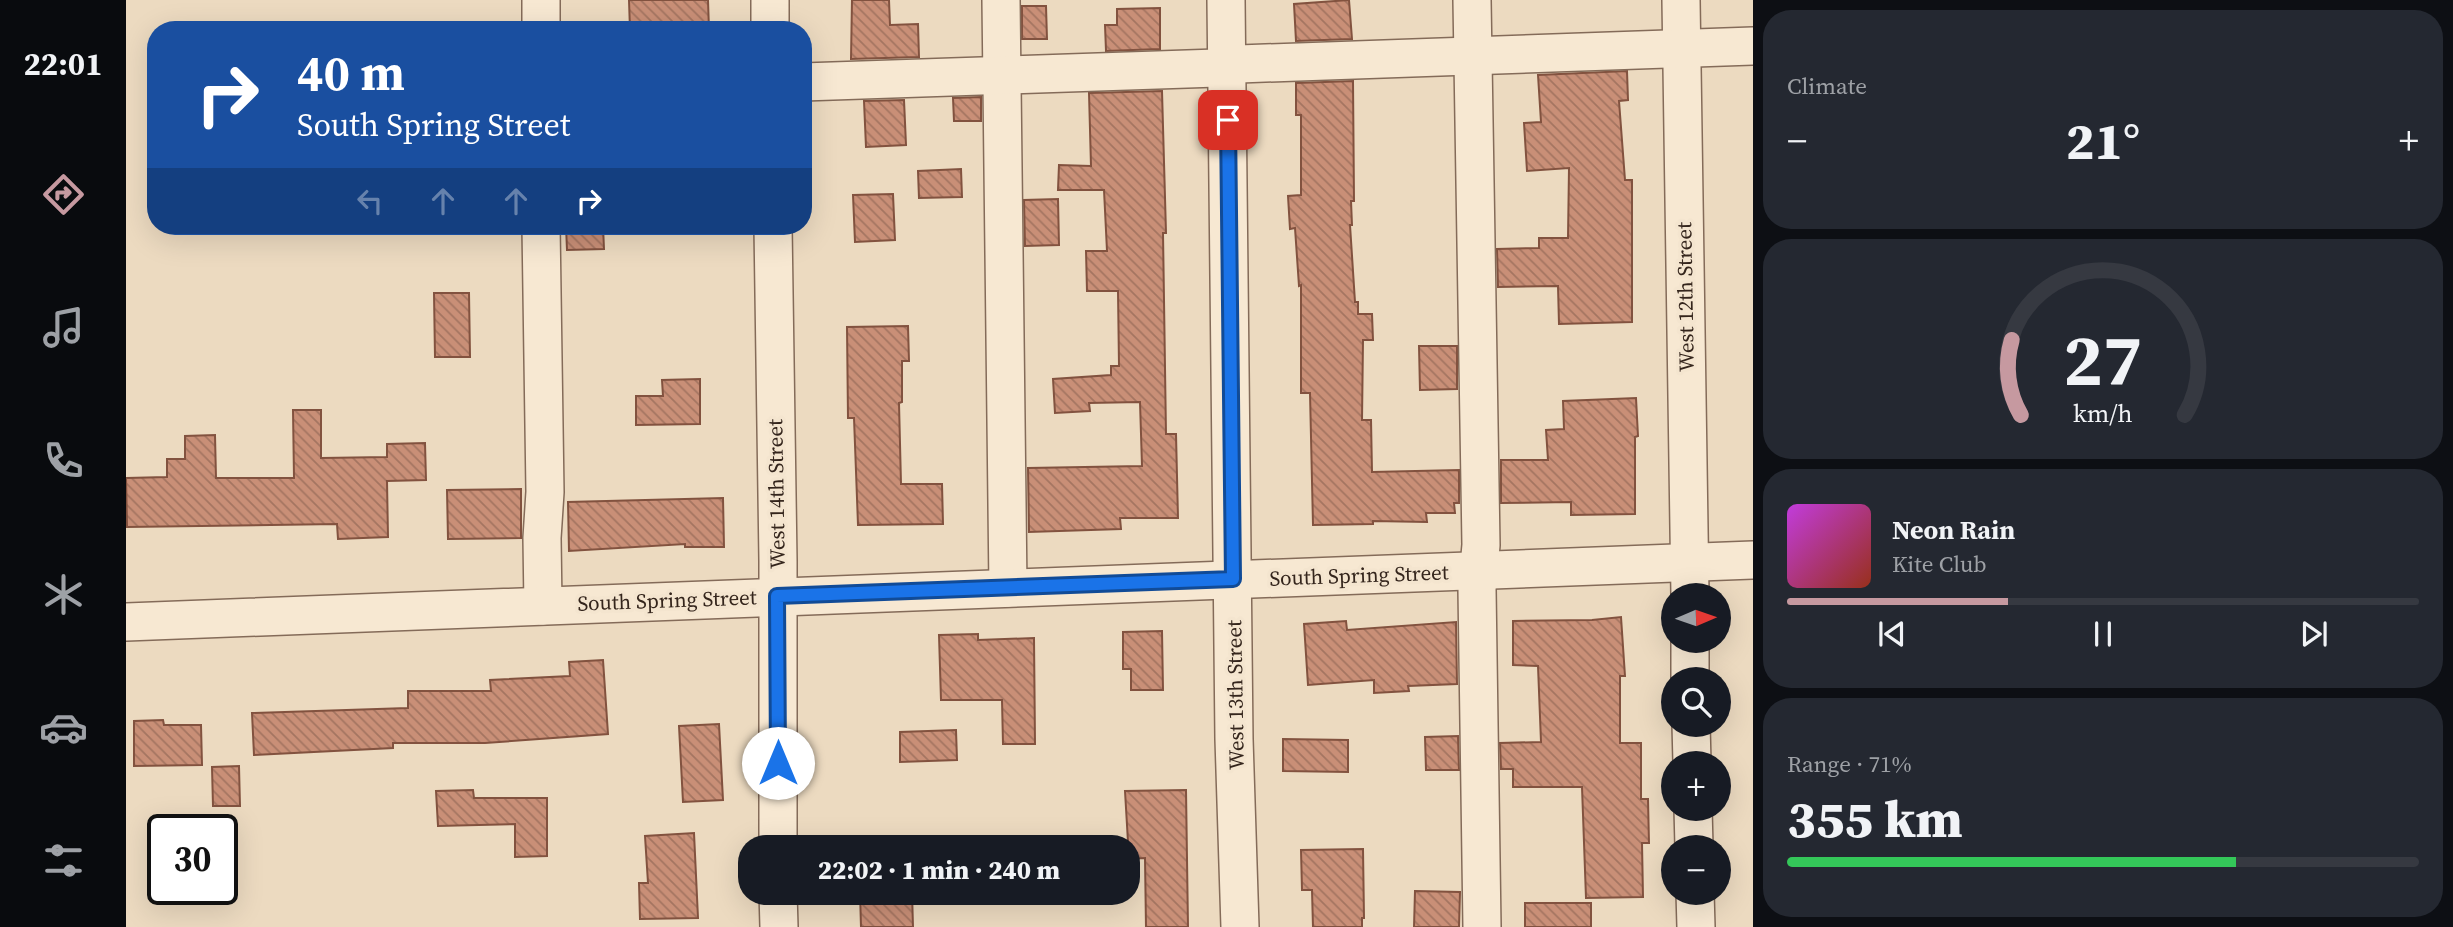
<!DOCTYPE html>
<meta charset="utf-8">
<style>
:root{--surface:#171b24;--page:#242831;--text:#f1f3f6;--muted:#9ea1a6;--line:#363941;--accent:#c699a0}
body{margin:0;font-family:"Source Serif 4",serif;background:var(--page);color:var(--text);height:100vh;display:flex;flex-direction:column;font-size:26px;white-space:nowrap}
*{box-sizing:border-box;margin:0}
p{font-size:23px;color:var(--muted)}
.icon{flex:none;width:38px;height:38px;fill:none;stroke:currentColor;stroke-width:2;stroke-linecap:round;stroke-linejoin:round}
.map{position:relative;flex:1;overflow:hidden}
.drawer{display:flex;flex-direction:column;gap:10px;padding:10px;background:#0d0f14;width:700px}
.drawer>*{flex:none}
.top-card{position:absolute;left:21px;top:21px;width:665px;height:214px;border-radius:28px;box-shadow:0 7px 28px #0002;background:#1a4fa0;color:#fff;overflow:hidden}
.needle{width:46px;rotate:88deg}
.controls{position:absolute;left:1535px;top:583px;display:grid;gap:14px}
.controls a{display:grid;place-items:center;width:70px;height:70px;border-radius:50%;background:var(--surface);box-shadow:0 7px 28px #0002;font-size:35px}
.speed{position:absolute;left:21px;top:814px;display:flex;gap:14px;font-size:35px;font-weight:700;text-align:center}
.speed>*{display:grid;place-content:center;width:91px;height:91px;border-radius:50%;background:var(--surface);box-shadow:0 7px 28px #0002;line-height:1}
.speed .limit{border:4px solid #111;border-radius:10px;background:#fff;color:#111}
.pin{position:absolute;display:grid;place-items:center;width:60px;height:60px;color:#fff;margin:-30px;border-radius:14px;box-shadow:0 4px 10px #0006}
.me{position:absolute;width:77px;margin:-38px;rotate:0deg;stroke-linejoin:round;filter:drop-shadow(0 0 5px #0008)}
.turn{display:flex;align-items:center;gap:24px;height:147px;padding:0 35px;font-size:32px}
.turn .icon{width:91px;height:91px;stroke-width:2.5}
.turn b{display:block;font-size:49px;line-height:60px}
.lanes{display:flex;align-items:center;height:66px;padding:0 35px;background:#0003;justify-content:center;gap:35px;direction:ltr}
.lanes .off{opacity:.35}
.big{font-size:52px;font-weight:800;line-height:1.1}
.drawer .card{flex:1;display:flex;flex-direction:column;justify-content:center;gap:10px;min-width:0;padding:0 24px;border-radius:28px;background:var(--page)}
.drawer .dial{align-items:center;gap:0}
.dial svg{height:182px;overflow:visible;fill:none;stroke:var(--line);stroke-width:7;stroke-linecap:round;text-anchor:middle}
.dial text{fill:var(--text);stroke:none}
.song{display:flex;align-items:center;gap:21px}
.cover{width:84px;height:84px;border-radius:10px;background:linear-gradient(135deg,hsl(290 70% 55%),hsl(10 70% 35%))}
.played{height:7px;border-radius:4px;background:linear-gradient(90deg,var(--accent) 35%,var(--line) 35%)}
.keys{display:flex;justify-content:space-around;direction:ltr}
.heat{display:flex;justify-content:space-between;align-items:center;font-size:38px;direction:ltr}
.charge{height:10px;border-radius:5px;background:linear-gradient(90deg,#34c759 71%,var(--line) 0)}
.trip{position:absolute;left:612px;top:835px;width:402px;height:70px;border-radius:28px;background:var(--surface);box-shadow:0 7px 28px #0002;font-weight:800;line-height:70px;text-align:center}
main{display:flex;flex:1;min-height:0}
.menu{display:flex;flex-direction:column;width:126px;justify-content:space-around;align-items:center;background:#090b0e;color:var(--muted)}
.menu .icon{width:49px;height:49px}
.menu .current{color:var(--accent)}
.menu b{font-size:32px;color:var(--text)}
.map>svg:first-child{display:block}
.building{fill:url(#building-back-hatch);stroke:#82523f;stroke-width:2}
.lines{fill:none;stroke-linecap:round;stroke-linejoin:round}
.minor-casing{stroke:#846b59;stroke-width:40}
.minor{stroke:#f7e8d2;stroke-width:37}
.route-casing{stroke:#114b97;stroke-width:18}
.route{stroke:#1a73e8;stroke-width:12}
.labels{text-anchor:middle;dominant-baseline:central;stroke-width:7;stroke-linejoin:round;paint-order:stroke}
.street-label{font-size:21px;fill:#34251c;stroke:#f4e5cf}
</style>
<main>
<nav class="menu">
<b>22:01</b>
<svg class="icon current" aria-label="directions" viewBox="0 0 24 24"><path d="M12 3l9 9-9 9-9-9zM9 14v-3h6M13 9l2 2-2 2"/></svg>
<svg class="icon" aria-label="music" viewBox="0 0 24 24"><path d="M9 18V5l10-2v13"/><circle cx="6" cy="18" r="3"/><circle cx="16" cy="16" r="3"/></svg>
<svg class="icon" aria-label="phone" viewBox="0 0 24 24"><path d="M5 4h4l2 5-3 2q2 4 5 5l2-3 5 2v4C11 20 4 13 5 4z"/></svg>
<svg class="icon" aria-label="climate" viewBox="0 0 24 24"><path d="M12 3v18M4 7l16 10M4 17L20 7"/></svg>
<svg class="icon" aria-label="car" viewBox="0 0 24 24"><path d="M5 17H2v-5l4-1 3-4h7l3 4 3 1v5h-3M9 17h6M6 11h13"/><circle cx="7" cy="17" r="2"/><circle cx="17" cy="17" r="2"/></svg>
<svg class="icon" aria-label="filters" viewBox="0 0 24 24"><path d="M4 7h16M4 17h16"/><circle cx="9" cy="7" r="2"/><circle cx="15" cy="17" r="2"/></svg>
</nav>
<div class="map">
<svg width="1627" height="927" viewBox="0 0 1627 927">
<defs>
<pattern id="building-back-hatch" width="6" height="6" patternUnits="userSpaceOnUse" patternTransform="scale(1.75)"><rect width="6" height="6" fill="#c98f77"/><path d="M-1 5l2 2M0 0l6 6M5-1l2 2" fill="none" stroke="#a47561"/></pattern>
</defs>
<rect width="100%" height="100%" fill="#ecdac0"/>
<g class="building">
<path d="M 503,0 L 582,0 L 583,30 L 504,30 Z"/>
<path d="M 726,0 L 763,0 L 764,25 L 792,24 L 793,57 L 725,59 Z"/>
<path d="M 1223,0 L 1226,39 L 1170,41 L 1168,4 Z"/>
<path d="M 896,6 L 920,6 L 921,39 L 896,39 Z"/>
<path d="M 1034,8 L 1034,49 L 980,51 L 979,25 L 991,25 L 991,9 Z"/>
<path d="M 1501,71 L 1502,100 L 1493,101 L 1499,180 L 1506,180 L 1506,322 L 1433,324 L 1432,286 L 1372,287 L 1371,249 L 1413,248 L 1413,238 L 1442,238 L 1443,168 L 1401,171 L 1398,123 L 1415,122 L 1412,75 Z"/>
<path d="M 1227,81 L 1228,201 L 1225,201 L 1226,225 L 1224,225 L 1229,302 L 1232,302 L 1232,314 L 1246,314 L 1247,340 L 1237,340 L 1236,420 L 1245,420 L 1246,472 L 1333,470 L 1333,503 L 1328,503 L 1329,513 L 1300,513 L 1301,522 L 1247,521 L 1247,524 L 1187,525 L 1184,393 L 1175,393 L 1175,285 L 1173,286 L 1169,228 L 1164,229 L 1162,196 L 1175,195 L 1175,115 L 1170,115 L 1170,83 Z"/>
<path d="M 1036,91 L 1040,233 L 1037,233 L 1040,434 L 1050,434 L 1052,518 L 994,518 L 995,529 L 903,532 L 902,468 L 1016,466 L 1014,402 L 963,403 L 964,411 L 929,413 L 927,379 L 985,375 L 985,366 L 993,366 L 992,291 L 961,291 L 960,251 L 981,251 L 978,190 L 932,190 L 933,165 L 965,166 L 963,93 Z"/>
<path d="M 855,97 L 855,121 L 828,121 L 827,98 Z"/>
<path d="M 778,100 L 780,145 L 740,147 L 738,101 Z"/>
<path d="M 835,169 L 836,197 L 793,198 L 792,171 Z"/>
<path d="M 767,194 L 769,240 L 729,242 L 727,195 Z"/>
<path d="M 932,199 L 933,245 L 899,246 L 898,200 Z"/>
<path d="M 440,226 L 477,226 L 478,249 L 441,250 Z"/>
<path d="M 308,293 L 343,293 L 344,357 L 309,357 Z"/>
<path d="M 782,326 L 783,361 L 776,361 L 776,402 L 773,403 L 775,484 L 816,484 L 817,524 L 732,525 L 728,418 L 722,418 L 721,327 Z"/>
<path d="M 1293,346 L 1331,346 L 1331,389 L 1294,390 Z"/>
<path d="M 574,379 L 574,424 L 510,425 L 510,396 L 537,396 L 536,380 Z"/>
<path d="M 1510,398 L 1512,436 L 1509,437 L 1509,514 L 1445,515 L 1445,502 L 1375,503 L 1375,460 L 1422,460 L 1420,430 L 1438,429 L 1437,401 Z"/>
<path d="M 167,410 L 195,410 L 195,458 L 261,457 L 261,444 L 299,443 L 300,480 L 261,481 L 262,537 L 212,539 L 211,524 L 1,527 L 0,478 L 41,477 L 41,459 L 59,459 L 59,436 L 89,435 L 90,478 L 168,478 Z"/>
<path d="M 395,489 L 395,538 L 322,539 L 321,490 Z"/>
<path d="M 597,498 L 598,547 L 559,547 L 559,544 L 443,551 L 442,502 Z"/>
<path d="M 1495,617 L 1499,676 L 1494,676 L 1494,743 L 1515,743 L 1515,799 L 1522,799 L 1523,843 L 1516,843 L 1517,897 L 1460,898 L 1456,787 L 1387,787 L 1387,769 L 1375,769 L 1374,743 L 1415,742 L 1412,666 L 1387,665 L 1387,621 L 1466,620 Z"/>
<path d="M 1220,621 L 1221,630 L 1330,622 L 1331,684 L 1282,686 L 1283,691 L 1248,693 L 1248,680 L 1182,685 L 1178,624 Z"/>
<path d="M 1036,631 L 1037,690 L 1005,690 L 1005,669 L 997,669 L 997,632 Z"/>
<path d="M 852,634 L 852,640 L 908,638 L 909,744 L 877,744 L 876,700 L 815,700 L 813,635 Z"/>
<path d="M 477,660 L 482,734 L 359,743 L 267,743 L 267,748 L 128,755 L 126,713 L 282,708 L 282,691 L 365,691 L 364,680 L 444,676 L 443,662 Z"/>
<path d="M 37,720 L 38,725 L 75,725 L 76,765 L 8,766 L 8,721 Z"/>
<path d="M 593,724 L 597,800 L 557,802 L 553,726 Z"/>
<path d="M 830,730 L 831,760 L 774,762 L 774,732 Z"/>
<path d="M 1332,736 L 1333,770 L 1300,770 L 1299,737 Z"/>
<path d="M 1157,739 L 1222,740 L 1222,772 L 1157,771 Z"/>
<path d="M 113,766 L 114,806 L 87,806 L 86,767 Z"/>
<path d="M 347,790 L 348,798 L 421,798 L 421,856 L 389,857 L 389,824 L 312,826 L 310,791 Z"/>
<path d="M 1060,790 L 1062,927 L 1020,927 L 1019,858 L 1003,859 L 999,791 Z"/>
<path d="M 568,833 L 572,918 L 514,919 L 513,883 L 522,883 L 519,836 Z"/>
<path d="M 1237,849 L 1238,918 L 1236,918 L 1236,927 L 1187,927 L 1186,890 L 1176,890 L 1175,850 Z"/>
<path d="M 1289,891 L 1334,892 L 1333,927 L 1288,927 Z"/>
<path d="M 734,892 L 786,892 L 787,927 L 735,927 Z"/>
<rect x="1399" y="903" width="66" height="24"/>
</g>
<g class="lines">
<g class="minor-casing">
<g id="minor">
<path d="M 415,0 L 415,30"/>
<path d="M 644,0 L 644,30"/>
<path d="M 875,0 L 882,588"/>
<path d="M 1100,0 L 1108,739 L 1114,927"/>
<path d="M 1346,0 L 1355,545 L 1351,589 L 1356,927"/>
<path d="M 1555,0 L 1564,595"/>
<path d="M 677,82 L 1091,68 L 1113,64 L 1627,46"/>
<path d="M 415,226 L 419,492 L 416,538 L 417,606"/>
<path d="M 647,226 L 652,561 L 652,847"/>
<path d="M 0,622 L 1627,560"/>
<path d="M 1564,640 L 1564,679"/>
<path d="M 1565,724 L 1566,763"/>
<path d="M 1567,808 L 1568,847"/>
<path d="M 652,892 L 653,927"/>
<path d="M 1569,892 L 1570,927"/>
</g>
</g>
<use href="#minor" class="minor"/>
</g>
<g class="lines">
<g class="route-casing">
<path id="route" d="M 652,763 L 651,596 L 1107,579 L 1102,120"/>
</g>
<use href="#route" class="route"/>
</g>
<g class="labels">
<g class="street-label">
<text transform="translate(1559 297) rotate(-91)">West 12th Street</text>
<text transform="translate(650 494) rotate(-91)">West 14th Street</text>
<text transform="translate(1233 575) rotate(-2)">South Spring Street</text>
<text transform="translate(541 600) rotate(-2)">South Spring Street</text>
<text transform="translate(1109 695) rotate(-91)">West 13th Street</text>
</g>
</g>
</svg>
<div class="controls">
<a><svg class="needle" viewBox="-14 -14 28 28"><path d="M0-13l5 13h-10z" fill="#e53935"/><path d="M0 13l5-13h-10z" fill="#9ea1a6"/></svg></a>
<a><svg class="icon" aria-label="search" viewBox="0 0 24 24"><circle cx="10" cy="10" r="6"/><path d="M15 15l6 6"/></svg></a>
<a>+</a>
<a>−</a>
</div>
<div class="speed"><div class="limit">30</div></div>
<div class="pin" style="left:1102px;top:120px;background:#d93025"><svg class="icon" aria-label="arrive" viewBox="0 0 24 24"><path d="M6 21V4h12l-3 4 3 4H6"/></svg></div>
<svg class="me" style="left:652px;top:763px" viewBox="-20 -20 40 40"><circle r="19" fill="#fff"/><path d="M0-13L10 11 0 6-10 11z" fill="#1a73e8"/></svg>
<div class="trip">22:02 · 1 min · 240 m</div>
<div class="top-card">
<div class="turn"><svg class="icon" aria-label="right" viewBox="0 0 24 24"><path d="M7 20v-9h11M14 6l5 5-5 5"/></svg><div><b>40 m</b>South Spring Street</div></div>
<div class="lanes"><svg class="icon off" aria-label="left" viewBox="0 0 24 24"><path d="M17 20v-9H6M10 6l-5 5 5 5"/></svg><svg class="icon off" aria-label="ahead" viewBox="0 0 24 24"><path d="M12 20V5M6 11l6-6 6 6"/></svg><svg class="icon off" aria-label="ahead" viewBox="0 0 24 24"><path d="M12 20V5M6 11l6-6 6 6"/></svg><svg class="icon" aria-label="right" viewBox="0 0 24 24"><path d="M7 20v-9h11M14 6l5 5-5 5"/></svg></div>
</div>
</div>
<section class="drawer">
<div class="card"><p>Climate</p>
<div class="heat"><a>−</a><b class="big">21°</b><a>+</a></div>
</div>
<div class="card dial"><svg viewBox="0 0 100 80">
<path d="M14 69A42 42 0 1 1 86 69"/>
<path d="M14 69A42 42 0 0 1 10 36" stroke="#c699a0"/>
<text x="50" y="56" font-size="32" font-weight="700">27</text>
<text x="50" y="72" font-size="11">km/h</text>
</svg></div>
<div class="card">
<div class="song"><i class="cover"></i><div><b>Neon Rain</b><p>Kite Club</p></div></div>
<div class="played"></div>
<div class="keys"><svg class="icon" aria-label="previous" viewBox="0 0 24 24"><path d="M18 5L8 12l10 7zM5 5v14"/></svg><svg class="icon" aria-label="pause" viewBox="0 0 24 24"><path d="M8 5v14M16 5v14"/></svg><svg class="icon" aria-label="next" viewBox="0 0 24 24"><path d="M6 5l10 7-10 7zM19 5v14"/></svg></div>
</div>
<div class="card"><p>Range · 71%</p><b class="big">355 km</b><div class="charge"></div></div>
</section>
</main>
